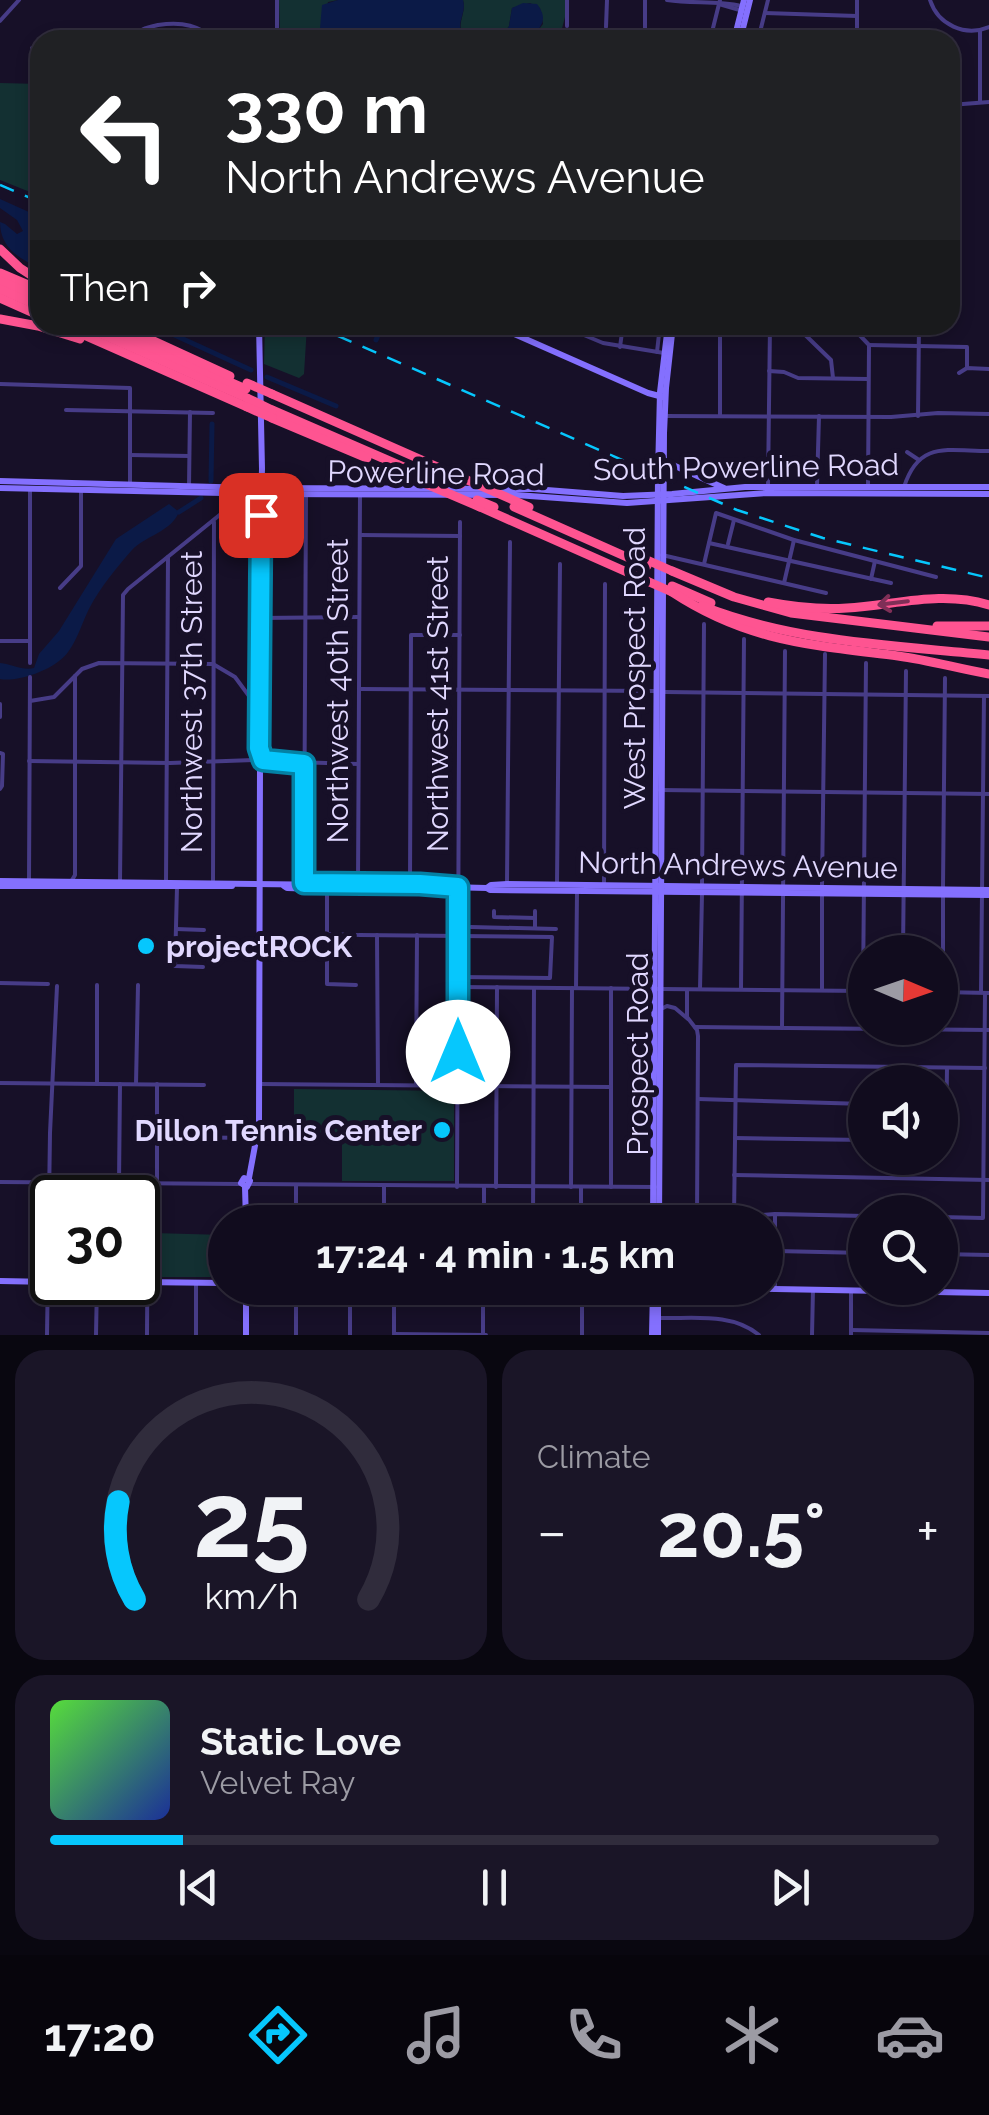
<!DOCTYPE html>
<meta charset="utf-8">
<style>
:root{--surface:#110c1e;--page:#1a1527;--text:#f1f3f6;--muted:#9c9ba4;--line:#302c3c;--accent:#06c7fd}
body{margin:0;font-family:Raleway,sans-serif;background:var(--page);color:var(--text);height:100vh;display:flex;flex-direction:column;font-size:38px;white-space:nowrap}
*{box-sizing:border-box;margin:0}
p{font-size:32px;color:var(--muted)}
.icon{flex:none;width:55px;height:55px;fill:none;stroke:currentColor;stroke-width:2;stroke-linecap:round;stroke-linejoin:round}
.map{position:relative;height:1335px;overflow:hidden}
.drawer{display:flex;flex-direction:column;gap:15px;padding:15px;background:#090710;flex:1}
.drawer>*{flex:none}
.hud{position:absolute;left:30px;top:30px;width:930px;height:305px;border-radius:30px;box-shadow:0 5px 15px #0003,0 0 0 2px var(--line);background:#202124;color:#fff;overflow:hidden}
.needle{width:65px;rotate:92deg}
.fabs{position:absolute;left:848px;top:935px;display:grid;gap:20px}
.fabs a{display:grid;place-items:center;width:110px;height:110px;border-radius:50%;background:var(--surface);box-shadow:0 5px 15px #0003,0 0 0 2px var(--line);font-size:50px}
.speed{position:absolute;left:30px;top:1175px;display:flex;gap:20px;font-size:50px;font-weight:700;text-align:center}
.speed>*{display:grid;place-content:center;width:130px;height:130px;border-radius:50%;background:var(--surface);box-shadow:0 5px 15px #0003,0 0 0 2px var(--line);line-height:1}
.speed .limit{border:5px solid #111;border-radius:15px;background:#fff;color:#111}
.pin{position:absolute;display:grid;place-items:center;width:85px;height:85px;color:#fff;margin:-42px;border-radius:20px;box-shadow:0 5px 15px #0006}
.me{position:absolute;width:110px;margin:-55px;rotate:0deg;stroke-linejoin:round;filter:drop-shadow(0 0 8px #0008)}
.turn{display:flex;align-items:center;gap:35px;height:210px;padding:0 30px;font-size:45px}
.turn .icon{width:130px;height:130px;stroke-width:2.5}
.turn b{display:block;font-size:70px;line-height:85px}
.then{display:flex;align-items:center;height:95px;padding:0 30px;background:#0003;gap:20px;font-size:38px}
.big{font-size:75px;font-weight:700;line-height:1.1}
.drawer .card{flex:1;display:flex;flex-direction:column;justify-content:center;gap:15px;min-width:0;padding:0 35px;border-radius:30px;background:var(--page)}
.drawer .dial{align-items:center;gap:0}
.dial svg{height:260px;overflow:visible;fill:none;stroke:var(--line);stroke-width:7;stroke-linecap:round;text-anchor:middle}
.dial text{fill:var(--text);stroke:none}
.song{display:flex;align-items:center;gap:30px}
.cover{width:120px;height:120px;border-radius:15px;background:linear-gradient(135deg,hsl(110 70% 55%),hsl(230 70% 35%))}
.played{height:10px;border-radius:5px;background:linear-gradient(90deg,var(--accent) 15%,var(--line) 15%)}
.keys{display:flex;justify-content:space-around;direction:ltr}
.heat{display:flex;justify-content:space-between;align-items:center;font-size:55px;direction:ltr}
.drawer .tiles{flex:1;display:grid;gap:15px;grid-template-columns:1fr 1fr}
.card:last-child{grid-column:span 2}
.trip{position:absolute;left:208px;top:1205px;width:575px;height:100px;border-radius:50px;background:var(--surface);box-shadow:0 5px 15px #0003,0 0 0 2px var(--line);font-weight:700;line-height:100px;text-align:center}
.dock{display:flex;height:160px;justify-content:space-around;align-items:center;background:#07050c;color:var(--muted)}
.dock .icon{width:70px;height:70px}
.dock .current{color:var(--accent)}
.dock b{font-size:45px;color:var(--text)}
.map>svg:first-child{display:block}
.green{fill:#133032}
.water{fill:#0b1a47}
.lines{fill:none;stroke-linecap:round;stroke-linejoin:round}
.canal{stroke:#0b1a47;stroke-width:5}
.street{stroke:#473c87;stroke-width:4}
.secondary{stroke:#8470fe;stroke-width:6}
.highway{stroke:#fe5491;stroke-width:9}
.rail{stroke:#06c7fd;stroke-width:2.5;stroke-dasharray:15 12;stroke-linecap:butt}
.highway-bridge{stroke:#fe5491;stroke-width:9}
.oneway{stroke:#7f2f57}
.route-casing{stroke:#0481a4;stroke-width:25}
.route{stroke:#06c7fd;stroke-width:18}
.poi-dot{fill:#06c7fd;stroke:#171028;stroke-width:4}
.labels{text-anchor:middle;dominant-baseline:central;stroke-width:10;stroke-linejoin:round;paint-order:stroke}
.street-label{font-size:30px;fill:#e1d8ff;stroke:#171028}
.poi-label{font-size:30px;font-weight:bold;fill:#e1d8ff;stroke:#171028;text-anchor:start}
</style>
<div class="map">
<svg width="989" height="1335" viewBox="0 0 989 1335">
<rect width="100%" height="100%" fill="#171028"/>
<g class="green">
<path d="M 279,0 L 338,0 L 328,2 L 319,40 L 280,40 Z"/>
<path d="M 463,0 L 565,0 L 565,17 L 559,40 L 531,40 L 543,24 L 540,8 L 530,3 L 512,8 L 509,26 L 503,36 L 487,39 L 463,36 C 456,23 467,13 463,0 Z"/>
<path d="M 0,83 L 40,84 L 40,196 L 0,180 Z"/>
<path d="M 265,325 L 307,326 L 304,374 L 299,378 L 264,364 Z"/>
<path d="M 294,1089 L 454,1091 L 454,1181 L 342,1181 L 342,1135 L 294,1135 Z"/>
<path d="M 153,1233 L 225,1235 L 225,1277 L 222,1277 L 218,1273 L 210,1277 L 153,1277 Z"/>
</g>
<g class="water">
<path d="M 338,0 L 463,0 C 467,13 455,23 463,36 L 487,39 L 503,36 L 509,26 L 512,8 L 523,3 L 537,4 C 550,21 539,27 531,40 L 319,40 L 322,5 Z"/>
<path d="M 0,199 L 40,217 L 40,269 C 19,258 0,248 0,222 L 5,224 L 17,234 L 23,231 L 17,220 L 0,208 Z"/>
<path d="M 169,504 L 179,512 C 171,532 145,536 132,550 C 117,567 100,588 90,607 C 81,624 75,650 59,661 C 46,672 16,682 0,679 L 0,663 C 12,664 23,671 34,668 L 39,654 L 59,631 L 116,539 Z"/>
</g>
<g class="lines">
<g class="canal">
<path d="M 159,328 L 251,370"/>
<path d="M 376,340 L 382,325"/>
<path d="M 267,377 L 336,406"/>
<path d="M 211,481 L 212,424"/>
<path d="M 179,512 L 201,498"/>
</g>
<g class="street">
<path d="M 277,0 L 277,40"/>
<path d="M 567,0 L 567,26"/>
<path d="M 667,0 C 692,4 718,0 741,6"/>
<path d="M 930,0 C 938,25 965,37 989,27"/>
<path d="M 719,4 L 743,11"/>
<path d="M 765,13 L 857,16"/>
<path d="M 0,21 L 19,0"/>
<path d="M 606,27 L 607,0"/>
<path d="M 645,28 L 645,0"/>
<path d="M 741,29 L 759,36"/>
<path d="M 980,31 L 980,102"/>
<path d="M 742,35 L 754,37 L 857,38"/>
<path d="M 131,40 C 140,29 144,28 158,25 C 185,21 196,26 219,40"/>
<path d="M 710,40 L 720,0"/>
<path d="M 758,40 L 768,0"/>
<path d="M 857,40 L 857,0"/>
<path d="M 32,48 L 40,50"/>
<path d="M 950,105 L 989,102"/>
<path d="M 560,325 L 603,343 L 664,353"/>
<path d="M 788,325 L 796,326 L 831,360 L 833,378"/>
<path d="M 850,325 L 869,345"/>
<path d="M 372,335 L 377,325"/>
<path d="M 584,335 L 585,325"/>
<path d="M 869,345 L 967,347 L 967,368"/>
<path d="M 620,347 L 623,325"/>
<path d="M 657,352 L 660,325"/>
<path d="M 769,371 L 784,372 L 798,378 L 868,379"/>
<path d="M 959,373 L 967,368 L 989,369"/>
<path d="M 0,384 L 130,388 L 130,483"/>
<path d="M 66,410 L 213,413"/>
<path d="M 665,416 L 891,417 L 938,413 L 989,414"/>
<path d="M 720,416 L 720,325"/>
<path d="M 918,416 L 919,325"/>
<path d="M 907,452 L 919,460"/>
<path d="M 130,455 L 189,456"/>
<path d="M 768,485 L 770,325"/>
<path d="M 189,486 L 190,412"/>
<path d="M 817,486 L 819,416"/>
<path d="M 868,487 L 869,345"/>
<path d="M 904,487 C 919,440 948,451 989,451"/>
<path d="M 360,535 L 460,536"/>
<path d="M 709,543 L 891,583"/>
<path d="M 728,544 L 734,520"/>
<path d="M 662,555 L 826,593"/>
<path d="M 704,564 L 716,513 L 794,540 L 936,577"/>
<path d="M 871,579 L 875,561"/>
<path d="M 784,583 L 794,540"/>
<path d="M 60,588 L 81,566 L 81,492"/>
<path d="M 259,618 L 359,617"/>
<path d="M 0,641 L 29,641"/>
<path d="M 30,663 L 30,489"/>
<path d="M 360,689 L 655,691"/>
<path d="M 665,692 L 989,696"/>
<path d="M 30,701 L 54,697 L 82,669 L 99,663 L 213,664 L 235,677 L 249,696 L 260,699"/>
<path d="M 0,704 L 0,717"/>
<path d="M 0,753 L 3,754 L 2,786 L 0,789"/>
<path d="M 29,761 L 170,763 L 254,760"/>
<path d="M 263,761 L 358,764"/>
<path d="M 660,790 L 989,794"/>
<path d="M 72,880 L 75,875 L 75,676"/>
<path d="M 29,881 L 30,677"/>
<path d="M 120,882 L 123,595 L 128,589 L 232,505 L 236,494"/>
<path d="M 166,882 L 168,557"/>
<path d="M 213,882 L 214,522"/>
<path d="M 304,883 L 306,494"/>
<path d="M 358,884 L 360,494"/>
<path d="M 410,884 L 411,635 L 460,635"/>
<path d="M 507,884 L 510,542"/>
<path d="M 702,884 L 704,624"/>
<path d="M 557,885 L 560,564"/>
<path d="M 604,885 L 605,584"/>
<path d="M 822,886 L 825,654"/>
<path d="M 177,887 L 175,966 L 203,967"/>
<path d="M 943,887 L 945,678"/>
<path d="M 327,889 L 327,984 L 356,985"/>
<path d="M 822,895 L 822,990"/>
<path d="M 943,897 L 943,992"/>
<path d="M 494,911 L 494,917 L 535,918"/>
<path d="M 471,927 L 556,929"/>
<path d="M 535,928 L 535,911"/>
<path d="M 176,929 L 204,930"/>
<path d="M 327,934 L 357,935"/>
<path d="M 359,935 L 552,937 L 550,978 L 458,977"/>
<path d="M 377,935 L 378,1085"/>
<path d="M 903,952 L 906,671"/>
<path d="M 467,976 L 467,936"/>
<path d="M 0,983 L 48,984"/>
<path d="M 97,985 L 97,1084"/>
<path d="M 460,987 L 865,991"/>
<path d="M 576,988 L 577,893"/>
<path d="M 611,988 L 611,1187"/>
<path d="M 700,989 L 702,894"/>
<path d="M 741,989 L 744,639"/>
<path d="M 687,991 L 687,1017 L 697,1030 L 698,1036 L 697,1218"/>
<path d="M 863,991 L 866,663"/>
<path d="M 940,992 L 989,993"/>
<path d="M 981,992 L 984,696"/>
<path d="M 663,1008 L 667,1006 L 675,1008 L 688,1019"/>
<path d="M 695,1027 L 989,1030"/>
<path d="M 782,1028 L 785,651"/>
<path d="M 0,1083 L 204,1085"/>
<path d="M 136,1084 L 138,985"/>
<path d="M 260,1084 L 610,1087"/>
<path d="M 416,1085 L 417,935"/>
<path d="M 698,1099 L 865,1104"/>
<path d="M 158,1137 L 257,1138"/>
<path d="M 735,1138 L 865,1140"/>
<path d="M 940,1141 L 946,1141 L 947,1068"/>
<path d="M 734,1175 L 989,1180"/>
<path d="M 0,1182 L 240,1184"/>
<path d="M 119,1183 L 120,1084"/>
<path d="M 157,1184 L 157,1084"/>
<path d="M 250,1184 L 655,1187"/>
<path d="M 384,1186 L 384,1222"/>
<path d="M 457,1187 L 460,522"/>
<path d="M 496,1187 L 497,987"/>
<path d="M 571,1187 L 572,988"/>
<path d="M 97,1198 L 97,1183"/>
<path d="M 734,1217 L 736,1065 L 985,1068"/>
<path d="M 940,1217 L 983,1218 L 985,993"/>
<path d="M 659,1218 L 734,1217 L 775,1214 L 865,1216"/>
<path d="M 296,1222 L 296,1185"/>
<path d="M 484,1222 L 484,1187"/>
<path d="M 533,1222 L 534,988"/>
<path d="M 581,1222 L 581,1187"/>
<path d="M 776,1251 L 865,1253"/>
<path d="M 940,1254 L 989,1255"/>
<path d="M 394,1288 L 394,1333"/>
<path d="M 775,1289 L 775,1214"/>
<path d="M 658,1318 C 692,1319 732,1312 759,1335"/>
<path d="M 851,1330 L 989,1333"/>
<path d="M 483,1333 L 483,1288"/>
<path d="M 394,1334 L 486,1335"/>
<path d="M 47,1335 L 50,1133 L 57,986"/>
<path d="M 96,1335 L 97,1282"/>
<path d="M 147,1335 L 148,1183"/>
<path d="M 196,1335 L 196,1283"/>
<path d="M 296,1335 L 296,1288"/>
<path d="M 350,1335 L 350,1288"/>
<path d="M 582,1335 L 582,1288"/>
<path d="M 812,1335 L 813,1289"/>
<path d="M 851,1335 L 851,1290"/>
</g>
<g class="secondary">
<path d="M 734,40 L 744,0"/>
<path d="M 740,40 L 750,0"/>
<path d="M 259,325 L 262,469 L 260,530 L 261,758"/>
<path d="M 494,325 L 648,393 L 663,397"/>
<path d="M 664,461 L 724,488"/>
<path d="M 0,481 L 252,488 L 534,489 L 623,496 L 672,494 L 745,487 L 989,487"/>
<path d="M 0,488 L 267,494 L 516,495 L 627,503 L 766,493 L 989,494"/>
<path d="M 259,757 L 263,762 L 262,765 L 258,766 L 255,760 Z"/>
<path d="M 0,881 L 429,886"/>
<path d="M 0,886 L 232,886"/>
<path d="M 284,886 L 287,888 C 355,890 421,885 487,888 L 490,890 L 989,895"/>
<path d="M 487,888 L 491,885 L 507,884 L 989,890"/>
<path d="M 244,1178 L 250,1181 L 247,1187 L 241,1183 Z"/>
<path d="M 249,1178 L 259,1124 L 260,766"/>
<path d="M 245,1187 L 246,1222"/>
<path d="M 653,1222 L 658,474 L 660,392 L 668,325"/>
<path d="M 659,1222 L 664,433 L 666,388 L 673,325"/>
<path d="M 0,1281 L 52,1282"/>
<path d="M 138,1282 L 225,1283"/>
<path d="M 717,1288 L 989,1293"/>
<path d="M 246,1335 L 246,1288"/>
<path d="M 652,1335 L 653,1288"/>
<path d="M 658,1335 L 658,1288"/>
</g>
<g class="highway">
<path d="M 0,249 L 20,268 L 40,281"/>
<path d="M 0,273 L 40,290"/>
<path d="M 0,281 L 40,298"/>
<path d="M 0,289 L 40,307"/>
<path d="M 0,298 L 40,316"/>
<path d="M 0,319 L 38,326 L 80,339"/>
<path d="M 61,325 L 247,407"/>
<path d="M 81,325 L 247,398"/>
<path d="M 100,325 L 246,389"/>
<path d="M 119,325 L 230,376"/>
<path d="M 272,394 L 458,476"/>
<path d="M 272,410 L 424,476"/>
<path d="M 272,418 L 367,458"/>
<path d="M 480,507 L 647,581"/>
<path d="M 514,507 L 647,566"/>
<path d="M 672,571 L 734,597 L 791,613 L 989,637"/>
<path d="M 672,586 L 711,603"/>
<path d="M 672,592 C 748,642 812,645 898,656 C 929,660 959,669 989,674"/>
<path d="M 768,602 C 794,607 820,610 847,608 C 895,605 942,590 989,605"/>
<path d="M 702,606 C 793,642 892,645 989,655"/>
<path d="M 937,626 L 989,626"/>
</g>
<g class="rail">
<path d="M 0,185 L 40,202"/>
<path d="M 313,325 L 737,510 L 823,538 L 989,578"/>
</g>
<g class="highway-bridge">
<path d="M 247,383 L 272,394"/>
<path d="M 247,398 L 272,410"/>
<path d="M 247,407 L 272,418"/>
<path d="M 458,476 L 529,507"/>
<path d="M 410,477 L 480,507"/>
<path d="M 444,477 L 461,484"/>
<path d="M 477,500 L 494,507"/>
<path d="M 647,560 L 672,571"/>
<path d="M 647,581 L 672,592"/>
</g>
</g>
<defs><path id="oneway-shaft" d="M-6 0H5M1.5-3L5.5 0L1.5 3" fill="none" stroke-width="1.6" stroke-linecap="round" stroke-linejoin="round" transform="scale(2.5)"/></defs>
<use class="oneway" href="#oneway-shaft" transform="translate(893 603) rotate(173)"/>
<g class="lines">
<g class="route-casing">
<path id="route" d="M 261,515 L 259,748 L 263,760 L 304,764 L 304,883 L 420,884 L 458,887 L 458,1052"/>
</g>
<use href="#route" class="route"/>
</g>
<g class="poi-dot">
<circle cx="146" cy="946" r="10"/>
<circle cx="442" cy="1130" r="10"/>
</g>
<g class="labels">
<g class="street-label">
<text transform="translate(746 467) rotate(-1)">South Powerline Road</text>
<text transform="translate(436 473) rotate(1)">Powerline Road</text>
<text transform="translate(634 668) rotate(-90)">West Prospect Road</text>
<text transform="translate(337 691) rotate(-90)">Northwest 40th Street</text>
<text transform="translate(191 702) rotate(-90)">Northwest 37th Street</text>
<text transform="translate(437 704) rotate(-90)">Northwest 41st Street</text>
<text transform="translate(738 865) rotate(1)">North Andrews Avenue</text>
<text transform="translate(637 1054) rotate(-90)">Prospect Road</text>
</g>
<g class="poi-label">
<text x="166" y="946">projectROCK</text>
<text x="422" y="1130" text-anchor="end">Dillon Tennis Center</text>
</g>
</g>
</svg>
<div class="fabs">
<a><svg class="needle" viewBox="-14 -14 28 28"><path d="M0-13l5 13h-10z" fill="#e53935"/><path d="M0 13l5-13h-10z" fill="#9c9ba4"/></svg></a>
<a><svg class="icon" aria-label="sound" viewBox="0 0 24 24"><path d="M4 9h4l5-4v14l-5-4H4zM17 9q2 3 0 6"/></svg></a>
<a><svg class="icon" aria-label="search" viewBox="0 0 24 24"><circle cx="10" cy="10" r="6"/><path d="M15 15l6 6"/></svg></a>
</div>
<div class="speed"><div class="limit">30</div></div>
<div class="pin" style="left:261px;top:515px;background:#d93025"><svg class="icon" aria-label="arrive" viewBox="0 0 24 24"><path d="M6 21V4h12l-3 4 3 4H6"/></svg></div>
<svg class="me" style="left:458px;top:1052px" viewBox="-20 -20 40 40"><circle r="19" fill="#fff"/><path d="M0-13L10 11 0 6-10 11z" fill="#06c7fd"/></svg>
<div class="trip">17:24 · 4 min · 1.5 km</div>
<div class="hud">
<div class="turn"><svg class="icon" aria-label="left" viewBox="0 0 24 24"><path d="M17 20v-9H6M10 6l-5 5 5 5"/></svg><div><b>330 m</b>North Andrews Avenue</div></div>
<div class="then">Then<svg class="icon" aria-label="right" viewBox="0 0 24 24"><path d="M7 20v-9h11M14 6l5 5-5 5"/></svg></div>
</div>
</div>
<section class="drawer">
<div class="tiles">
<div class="card dial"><svg viewBox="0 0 100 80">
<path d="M14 69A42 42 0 1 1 86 69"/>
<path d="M14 69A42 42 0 0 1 9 39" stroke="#06c7fd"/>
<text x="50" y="56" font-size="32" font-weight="700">25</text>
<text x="50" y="72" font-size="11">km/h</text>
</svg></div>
<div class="card"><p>Climate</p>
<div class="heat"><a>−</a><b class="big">20.5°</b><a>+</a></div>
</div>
<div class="card">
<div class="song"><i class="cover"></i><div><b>Static Love</b><p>Velvet Ray</p></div></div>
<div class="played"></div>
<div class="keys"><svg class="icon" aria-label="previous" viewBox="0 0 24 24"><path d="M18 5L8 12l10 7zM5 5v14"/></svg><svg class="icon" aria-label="pause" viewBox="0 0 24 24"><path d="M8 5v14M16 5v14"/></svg><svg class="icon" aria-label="next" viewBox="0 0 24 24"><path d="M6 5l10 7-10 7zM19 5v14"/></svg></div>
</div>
</div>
</section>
<nav class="dock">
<b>17:20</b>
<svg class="icon current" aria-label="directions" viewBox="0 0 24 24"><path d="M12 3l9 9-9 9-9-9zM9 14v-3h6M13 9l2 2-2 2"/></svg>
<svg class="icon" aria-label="music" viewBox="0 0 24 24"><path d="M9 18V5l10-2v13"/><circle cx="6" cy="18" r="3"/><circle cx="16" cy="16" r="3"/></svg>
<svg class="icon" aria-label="phone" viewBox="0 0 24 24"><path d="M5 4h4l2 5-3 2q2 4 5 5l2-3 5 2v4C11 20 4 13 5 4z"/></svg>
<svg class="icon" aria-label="climate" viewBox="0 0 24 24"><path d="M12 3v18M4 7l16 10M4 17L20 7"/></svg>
<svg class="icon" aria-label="car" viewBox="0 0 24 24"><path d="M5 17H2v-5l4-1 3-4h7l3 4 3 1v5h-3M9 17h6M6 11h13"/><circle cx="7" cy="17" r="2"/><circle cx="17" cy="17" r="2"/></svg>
</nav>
